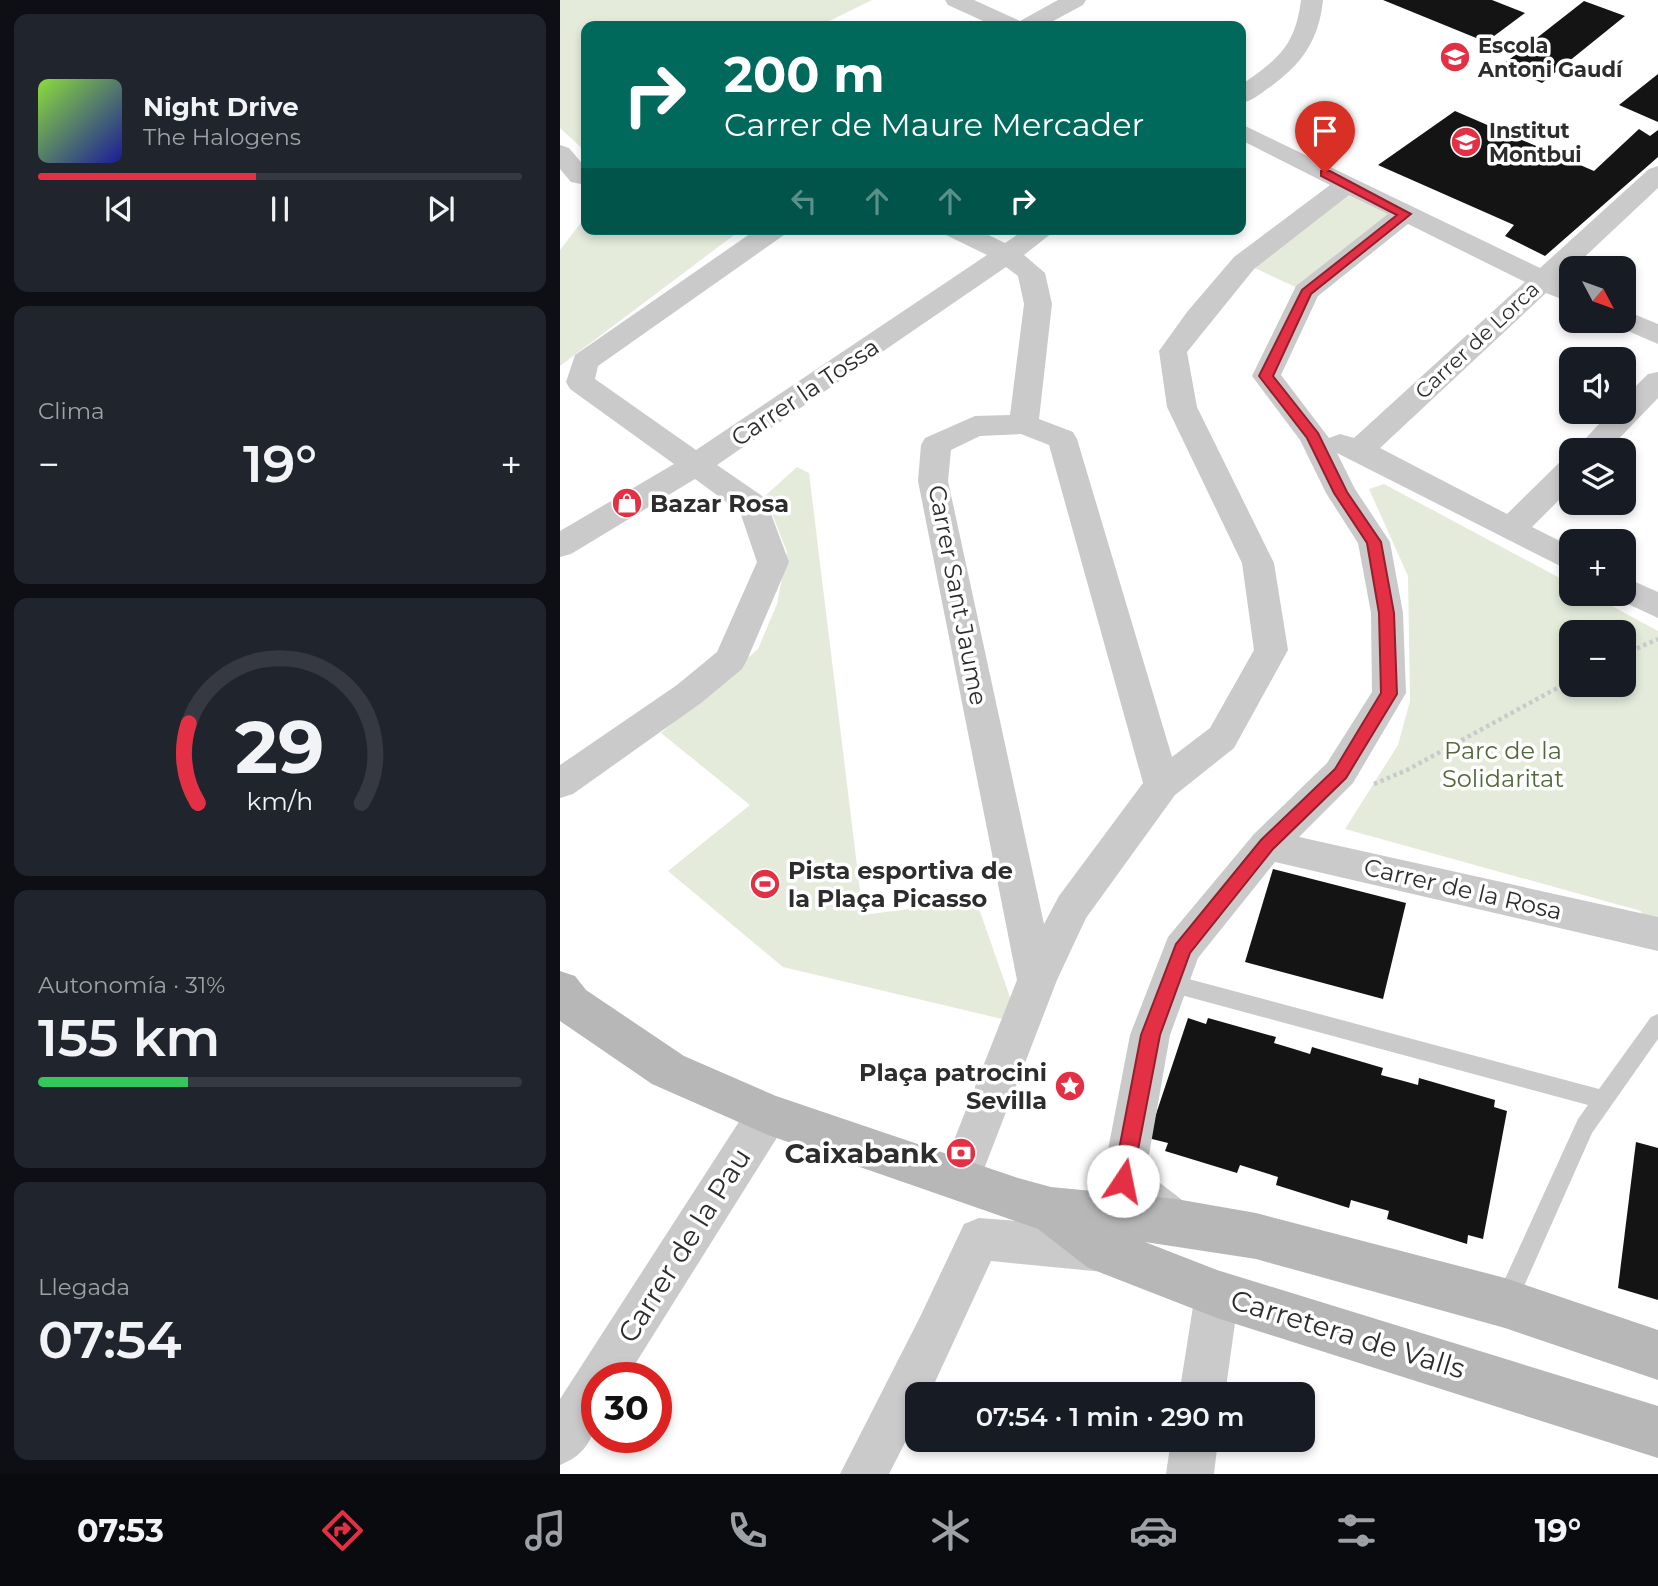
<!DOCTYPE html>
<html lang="es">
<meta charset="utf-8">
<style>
:root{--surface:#171b24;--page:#20242c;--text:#f1f3f6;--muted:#9ea1a6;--line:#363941;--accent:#e43045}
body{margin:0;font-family:Montserrat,sans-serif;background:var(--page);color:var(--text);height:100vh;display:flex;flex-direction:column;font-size:26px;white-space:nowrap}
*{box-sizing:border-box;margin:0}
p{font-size:23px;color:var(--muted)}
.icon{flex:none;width:38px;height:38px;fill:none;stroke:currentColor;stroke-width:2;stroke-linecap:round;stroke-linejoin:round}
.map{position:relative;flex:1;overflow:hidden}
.panel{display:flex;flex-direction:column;gap:14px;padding:14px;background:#0d0f14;width:560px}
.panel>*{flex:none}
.guide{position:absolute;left:21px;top:21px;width:665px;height:214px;border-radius:14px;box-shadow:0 4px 10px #0003;background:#00695c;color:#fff;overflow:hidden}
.needle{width:46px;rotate:131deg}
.fabs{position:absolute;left:999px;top:256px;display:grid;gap:14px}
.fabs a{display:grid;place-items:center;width:77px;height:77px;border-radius:14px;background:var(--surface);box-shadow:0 4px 10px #0003;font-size:35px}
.speed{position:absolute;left:21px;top:1362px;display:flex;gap:14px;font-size:35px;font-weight:700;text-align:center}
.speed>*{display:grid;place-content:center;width:91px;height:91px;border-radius:50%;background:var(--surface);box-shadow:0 4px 10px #0003;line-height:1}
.speed .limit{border:10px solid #d22;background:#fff;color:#111}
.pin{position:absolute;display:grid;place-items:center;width:60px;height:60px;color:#fff;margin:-72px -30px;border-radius:50% 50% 50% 0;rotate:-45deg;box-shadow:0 0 7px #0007}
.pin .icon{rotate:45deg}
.me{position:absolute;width:77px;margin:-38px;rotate:11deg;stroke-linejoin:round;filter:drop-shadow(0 0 5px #0008)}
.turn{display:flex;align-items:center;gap:24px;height:147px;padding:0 28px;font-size:32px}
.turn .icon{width:91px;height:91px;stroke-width:2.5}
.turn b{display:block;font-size:49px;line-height:60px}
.lanes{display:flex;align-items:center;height:66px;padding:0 28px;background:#0003;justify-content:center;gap:35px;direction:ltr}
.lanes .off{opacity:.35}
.big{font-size:52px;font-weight:600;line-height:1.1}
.panel .tile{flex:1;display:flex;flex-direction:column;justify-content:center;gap:10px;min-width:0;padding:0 24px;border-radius:14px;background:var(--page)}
.panel .dial{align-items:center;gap:0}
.dial svg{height:182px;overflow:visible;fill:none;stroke:var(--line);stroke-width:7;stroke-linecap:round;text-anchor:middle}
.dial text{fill:var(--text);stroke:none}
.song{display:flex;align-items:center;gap:21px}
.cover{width:84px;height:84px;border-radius:10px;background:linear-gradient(135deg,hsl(90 70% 55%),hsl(240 70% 35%))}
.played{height:7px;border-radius:4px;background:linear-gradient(90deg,var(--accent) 45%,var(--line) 45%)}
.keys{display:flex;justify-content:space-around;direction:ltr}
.heat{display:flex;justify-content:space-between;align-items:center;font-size:38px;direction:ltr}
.charge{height:10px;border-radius:5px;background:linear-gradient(90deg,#34c759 31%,var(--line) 0)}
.trip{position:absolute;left:345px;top:1382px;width:410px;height:70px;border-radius:14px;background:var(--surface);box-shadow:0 4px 10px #0003;font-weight:600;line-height:70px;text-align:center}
.tab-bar{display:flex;height:112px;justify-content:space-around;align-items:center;background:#090b0e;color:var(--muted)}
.tab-bar .icon{width:49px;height:49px}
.tab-bar .selected{color:var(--accent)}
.tab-bar b{font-size:32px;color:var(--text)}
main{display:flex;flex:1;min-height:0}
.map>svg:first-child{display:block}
.green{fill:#e4ebdb;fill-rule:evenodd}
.building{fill:#141414}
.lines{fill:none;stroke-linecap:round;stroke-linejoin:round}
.path{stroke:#cacaca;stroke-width:4.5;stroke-dasharray:3.5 3.5;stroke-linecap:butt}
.lane{fill:#cacaca;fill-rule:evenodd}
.street{fill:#cacaca;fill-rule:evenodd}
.secondary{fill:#b7b7b7;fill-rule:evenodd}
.route{fill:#e43045;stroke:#941f2d;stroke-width:2}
.labels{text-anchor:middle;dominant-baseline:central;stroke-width:7;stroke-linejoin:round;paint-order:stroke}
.far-poi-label{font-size:21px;font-weight:bold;fill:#2d2d2d;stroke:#fff;text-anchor:start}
.far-street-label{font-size:21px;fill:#2d2d2d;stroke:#fff}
.street-label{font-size:24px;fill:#2d2d2d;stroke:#fff}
.poi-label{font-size:24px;font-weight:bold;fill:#2d2d2d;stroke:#fff;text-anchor:start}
.park-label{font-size:24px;fill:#52693b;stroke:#fff}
.near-poi-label{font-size:28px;font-weight:bold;fill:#2d2d2d;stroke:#fff;text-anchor:end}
.near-street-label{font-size:28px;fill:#2d2d2d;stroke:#fff}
</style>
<main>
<section class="panel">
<div class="tile">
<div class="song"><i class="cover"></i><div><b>Night Drive</b><p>The Halogens</p></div></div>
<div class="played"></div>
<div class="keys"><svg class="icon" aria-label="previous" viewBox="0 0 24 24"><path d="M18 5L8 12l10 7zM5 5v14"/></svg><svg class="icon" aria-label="pause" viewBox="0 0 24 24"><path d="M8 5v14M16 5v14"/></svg><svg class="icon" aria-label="next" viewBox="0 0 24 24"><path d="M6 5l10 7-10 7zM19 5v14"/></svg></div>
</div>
<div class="tile"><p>Clima</p>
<div class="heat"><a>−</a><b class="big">19°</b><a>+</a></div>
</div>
<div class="tile dial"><svg viewBox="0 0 100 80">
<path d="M14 69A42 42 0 1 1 86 69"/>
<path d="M14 69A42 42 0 0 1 10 34" stroke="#e43045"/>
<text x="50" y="56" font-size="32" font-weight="700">29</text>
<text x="50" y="72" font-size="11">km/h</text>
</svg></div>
<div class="tile"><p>Autonomía · 31%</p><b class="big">155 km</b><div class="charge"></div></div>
<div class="tile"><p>Llegada</p><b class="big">07:54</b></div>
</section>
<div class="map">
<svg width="1098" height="1474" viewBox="0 0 1098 1474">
<rect width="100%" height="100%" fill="#fff"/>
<g class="green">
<path d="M 0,0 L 312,0 L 259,26 L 26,26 L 26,152 L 0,128 Z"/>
<path d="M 787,184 L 845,214 L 746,292 L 684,263 Z"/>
<path d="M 26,216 L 26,229 L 182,229 L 0,366 L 0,250 Z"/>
<path d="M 237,467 L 249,473 L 303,915 L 416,900 L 459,1023 L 223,967 L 108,871 L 190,805 L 101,733 L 198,649 L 217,604 L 227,552 L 205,496 Z"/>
<path d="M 824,484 L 1011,584 L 1012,593 L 1028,593 L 1098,631 L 1098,933 L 1087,930 L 1081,911 L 785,829 L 838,745 L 850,701 L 848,576 L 809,489 ZM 1012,632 L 1064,632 L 1064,684 L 1012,684 Z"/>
</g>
<g class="building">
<path d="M 823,0 L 932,0 L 965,13 L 926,42 Z"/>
<path d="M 1024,1 L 1065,16 L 982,83 L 941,66 Z"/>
<path d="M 1098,74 L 1098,122 L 1059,105 Z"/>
<path d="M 895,111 L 1034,171 L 1079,129 L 1090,136 L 1098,130 L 1098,157 L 985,256 L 945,236 L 954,225 L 818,165 Z"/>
<path d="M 713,869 L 846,903 L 823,999 L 685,962 Z"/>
<path d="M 628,1018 L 646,1024 L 648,1018 L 716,1037 L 714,1043 L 734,1049 L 750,1054 L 752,1047 L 823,1068 L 821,1075 L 840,1080 L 858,1085 L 859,1078 L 935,1100 L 934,1107 L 947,1111 L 923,1239 L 908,1235 L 907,1244 L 827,1219 L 829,1211 L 791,1200 L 789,1208 L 716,1185 L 718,1177 L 680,1165 L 677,1173 L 605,1151 L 608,1143 L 588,1138 Z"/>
<path d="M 1076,1142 L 1098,1148 L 1098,1300 L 1058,1288 Z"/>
</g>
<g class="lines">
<g class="path">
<path d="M 1064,654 L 1098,639"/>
<path d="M 814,784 L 847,770 L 1012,680"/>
</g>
<path class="lane" d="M 610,974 L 1039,1089 L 1091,1017 L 1098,1014 L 1098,1039 L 1032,1133 L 953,1311 L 945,1314 L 937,1311 L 934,1303 L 1018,1119 L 1028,1105 L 610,992 L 603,989 L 600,983 L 603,977 Z"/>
<g class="street">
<path d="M 385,0 L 414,0 L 460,21 L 498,0 L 526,0 L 523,5 L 484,26 L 434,26 L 388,5 Z"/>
<path d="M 741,0 L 763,0 C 759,40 742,64 710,87 C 700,94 692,101 681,103 L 681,85 C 718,59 735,47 741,0 Z"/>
<path d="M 681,124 L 980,268 L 1089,169 L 1098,166 L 1098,188 L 1001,279 L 1012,284 L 1012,303 L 986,293 L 820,448 L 947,514 L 1001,461 L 1012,458 L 1012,487 L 972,527 L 1012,547 L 1012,572 L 777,453 L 795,489 L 830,542 L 843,613 L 846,693 L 793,783 L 739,837 L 1098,917 L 1098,951 L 715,862 L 638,958 L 610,1035 L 586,1172 L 631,1207 L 638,1222 L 631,1237 L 616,1243 C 589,1232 553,1207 542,1181 L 570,1035 L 608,937 L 694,834 L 767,763 L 812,692 L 811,613 L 798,543 L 766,493 L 740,440 L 692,376 L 736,286 L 828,214 L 789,195 L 694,269 L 627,352 L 637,407 L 714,563 L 728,650 L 674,748 L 615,795 L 526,918 L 497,980 L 414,1195 L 399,1201 L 384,1195 L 378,1181 L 457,980 L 358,481 L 361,445 L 365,438 L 415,416 L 450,415 L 464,304 L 458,276 L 446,267 L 157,465 L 205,498 L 229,562 L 187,660 L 182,669 L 141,703 L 13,794 L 0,798 L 0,765 L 117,685 L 157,652 L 197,562 L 180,512 L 135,479 L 11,554 L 0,557 L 0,531 L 114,464 L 10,389 L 6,382 L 15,355 L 197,229 L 228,229 L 224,235 L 38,366 L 35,379 L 136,450 L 427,255 L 386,235 L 382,229 L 416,229 L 445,243 L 466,229 L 497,229 L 464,255 L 485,273 L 492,304 L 479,419 L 513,432 L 517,439 L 612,757 L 650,728 L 694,650 L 682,563 L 607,407 L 599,351 L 627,312 L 674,257 L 770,185 L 681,140 ZM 848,224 L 965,282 L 794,438 L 780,434 L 769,438 L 721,375 L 758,296 ZM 461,434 L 489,445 L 583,783 L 499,896 L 484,924 L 388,481 L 391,450 L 420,436 Z"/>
<path d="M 0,145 L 9,148 L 26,168 L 26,185 L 11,182 L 0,169 Z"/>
<path d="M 1064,310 L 1098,324 L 1098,344 L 1054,325 L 1051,320 L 1064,320 Z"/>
<path d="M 1098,372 L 1098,398 L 1048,450 L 1015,450 L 1051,411 L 1064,411 L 1064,398 L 1088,374 Z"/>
<path d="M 1064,577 L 1098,592 L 1098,618 L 1053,597 L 1050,593 L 1064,593 Z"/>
<path d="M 208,1095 L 223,1100 L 229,1114 L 223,1128 L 67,1377 L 37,1377 C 37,1415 41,1449 0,1465 L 0,1399 L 193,1100 Z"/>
<path d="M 419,1218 L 544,1228 L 559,1235 L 566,1250 L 559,1265 L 544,1272 L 431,1261 L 369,1395 L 357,1395 L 357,1419 L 329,1474 L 280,1474 L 360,1317 L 404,1224 Z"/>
<path d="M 657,1272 L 673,1278 L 679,1294 L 665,1395 L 619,1395 L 635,1294 L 641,1278 Z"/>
<path d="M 611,1440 L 658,1440 L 654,1474 L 606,1474 Z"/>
</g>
<path class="secondary" d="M 0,971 L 15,976 L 26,990 L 124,1056 L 216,1096 L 458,1178 L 491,1187 L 616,1199 L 696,1213 L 945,1278 L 1098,1330 L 1098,1380 L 945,1328 L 696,1259 L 585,1242 L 657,1270 L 1098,1406 L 1098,1458 L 657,1318 L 544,1274 L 527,1267 L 478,1229 L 208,1135 L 92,1084 L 0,1021 Z"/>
</g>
<path class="route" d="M 761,171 L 770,171 L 851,214 L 751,294 L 713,376 L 758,433 L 787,492 L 821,542 L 834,613 L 837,694 L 786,778 L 713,849 L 630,953 L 600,1035 L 572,1181 L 570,1188 L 563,1190 L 556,1188 L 553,1181 L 581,1035 L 616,944 L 701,840 L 775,769 L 821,693 L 819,613 L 807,543 L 774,493 L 747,438 L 699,376 L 742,290 L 837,215 L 761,176 Z"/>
<defs>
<g id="school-disc" transform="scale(1.575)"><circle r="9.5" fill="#e43045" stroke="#fff"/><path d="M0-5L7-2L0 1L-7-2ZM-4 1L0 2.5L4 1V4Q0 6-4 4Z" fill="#fff"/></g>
<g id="shop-disc" transform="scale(1.575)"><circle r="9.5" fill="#e43045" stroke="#fff"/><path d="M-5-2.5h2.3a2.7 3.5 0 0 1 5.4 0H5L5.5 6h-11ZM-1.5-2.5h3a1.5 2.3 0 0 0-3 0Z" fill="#fff"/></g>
<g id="stadium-disc" transform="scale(1.575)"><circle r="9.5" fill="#e43045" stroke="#fff"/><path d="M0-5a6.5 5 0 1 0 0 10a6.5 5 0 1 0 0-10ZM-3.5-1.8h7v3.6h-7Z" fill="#fff"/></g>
<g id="sight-disc" transform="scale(1.575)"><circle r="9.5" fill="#e43045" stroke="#fff"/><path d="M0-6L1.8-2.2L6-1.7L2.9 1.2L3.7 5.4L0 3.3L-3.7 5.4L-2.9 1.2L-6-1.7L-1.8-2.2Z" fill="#fff"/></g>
<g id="bank-disc" transform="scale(1.575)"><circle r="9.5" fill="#e43045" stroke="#fff"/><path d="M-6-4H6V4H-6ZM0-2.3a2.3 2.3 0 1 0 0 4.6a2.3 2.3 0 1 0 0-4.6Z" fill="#fff"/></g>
</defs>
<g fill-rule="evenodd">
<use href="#school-disc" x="895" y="57"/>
<use href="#school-disc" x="906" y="142"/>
<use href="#shop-disc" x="67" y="503"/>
<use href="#stadium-disc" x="205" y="884"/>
<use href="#sight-disc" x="510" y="1086"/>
<use href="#bank-disc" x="401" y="1153"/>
</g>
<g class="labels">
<g class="far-poi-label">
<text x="918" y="45">Escola<tspan x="918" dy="24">Antoni Gaudí</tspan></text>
<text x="929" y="130">Institut<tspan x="929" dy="24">Montbui</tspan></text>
</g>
<g class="far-street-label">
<text transform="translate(917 340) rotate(-43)">Carrer de Lorca</text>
</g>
<g class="street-label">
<text transform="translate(245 392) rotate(-34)">Carrer la Tossa</text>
<text transform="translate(398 595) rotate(79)">Carrer Sant Jaume</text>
<text transform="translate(903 889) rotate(13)">Carrer de la Rosa</text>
</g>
<g class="poi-label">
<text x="90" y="503">Bazar Rosa</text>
<text x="228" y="870">Pista esportiva de<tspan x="228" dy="28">la Plaça Picasso</tspan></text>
<text x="487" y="1072" text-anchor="end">Plaça patrocini<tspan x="487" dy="28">Sevilla</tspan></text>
</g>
<g class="park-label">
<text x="943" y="750">Parc de la<tspan x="943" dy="28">Solidaritat</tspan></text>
</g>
<g class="near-poi-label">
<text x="378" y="1153">Caixabank</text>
</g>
<g class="near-street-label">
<text transform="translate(124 1245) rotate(-58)">Carrer de la Pau</text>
<text transform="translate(788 1334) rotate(17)">Carretera de Valls</text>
</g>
</g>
</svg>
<div class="fabs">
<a><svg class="needle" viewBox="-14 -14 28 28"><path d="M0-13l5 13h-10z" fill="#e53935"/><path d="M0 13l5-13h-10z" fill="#9ea1a6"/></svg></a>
<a><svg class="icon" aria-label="sound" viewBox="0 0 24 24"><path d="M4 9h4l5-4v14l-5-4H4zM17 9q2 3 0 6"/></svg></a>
<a><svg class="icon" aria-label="layers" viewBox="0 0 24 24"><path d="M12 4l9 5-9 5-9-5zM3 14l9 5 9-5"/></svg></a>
<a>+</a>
<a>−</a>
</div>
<div class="speed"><div class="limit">30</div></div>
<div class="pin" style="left:765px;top:173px;background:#d93025"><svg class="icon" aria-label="arrive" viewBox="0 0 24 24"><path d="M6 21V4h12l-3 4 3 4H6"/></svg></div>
<svg class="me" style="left:563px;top:1181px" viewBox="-20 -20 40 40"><circle r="19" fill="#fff"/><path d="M0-13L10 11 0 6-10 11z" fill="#e43045"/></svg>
<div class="trip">07:54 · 1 min · 290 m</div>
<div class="guide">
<div class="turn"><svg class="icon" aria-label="right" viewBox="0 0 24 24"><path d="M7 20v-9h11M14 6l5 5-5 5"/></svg><div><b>200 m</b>Carrer de Maure Mercader</div></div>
<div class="lanes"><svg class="icon off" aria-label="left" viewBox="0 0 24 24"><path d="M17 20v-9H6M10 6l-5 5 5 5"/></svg><svg class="icon off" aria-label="ahead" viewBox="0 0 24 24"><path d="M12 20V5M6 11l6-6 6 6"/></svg><svg class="icon off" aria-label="ahead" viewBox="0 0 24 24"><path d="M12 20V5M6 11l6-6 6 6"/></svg><svg class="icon" aria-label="right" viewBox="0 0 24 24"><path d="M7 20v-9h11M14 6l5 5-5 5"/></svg></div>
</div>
</div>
</main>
<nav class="tab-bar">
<b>07:53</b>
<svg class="icon selected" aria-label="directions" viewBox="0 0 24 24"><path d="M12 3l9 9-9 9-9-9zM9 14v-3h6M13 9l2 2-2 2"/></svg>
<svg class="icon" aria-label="music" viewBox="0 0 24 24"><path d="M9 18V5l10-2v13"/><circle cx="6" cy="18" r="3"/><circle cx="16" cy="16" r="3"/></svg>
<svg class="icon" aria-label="phone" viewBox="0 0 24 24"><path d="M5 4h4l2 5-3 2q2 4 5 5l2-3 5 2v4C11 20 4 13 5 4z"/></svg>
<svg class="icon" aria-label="climate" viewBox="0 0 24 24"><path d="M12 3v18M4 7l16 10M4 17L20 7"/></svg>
<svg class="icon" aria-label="car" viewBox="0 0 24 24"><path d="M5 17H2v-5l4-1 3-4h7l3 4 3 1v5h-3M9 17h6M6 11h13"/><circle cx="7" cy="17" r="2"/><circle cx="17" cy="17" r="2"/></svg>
<svg class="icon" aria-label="filters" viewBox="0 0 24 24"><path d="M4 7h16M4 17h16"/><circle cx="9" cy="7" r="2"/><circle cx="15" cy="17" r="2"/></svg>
<b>19°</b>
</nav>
